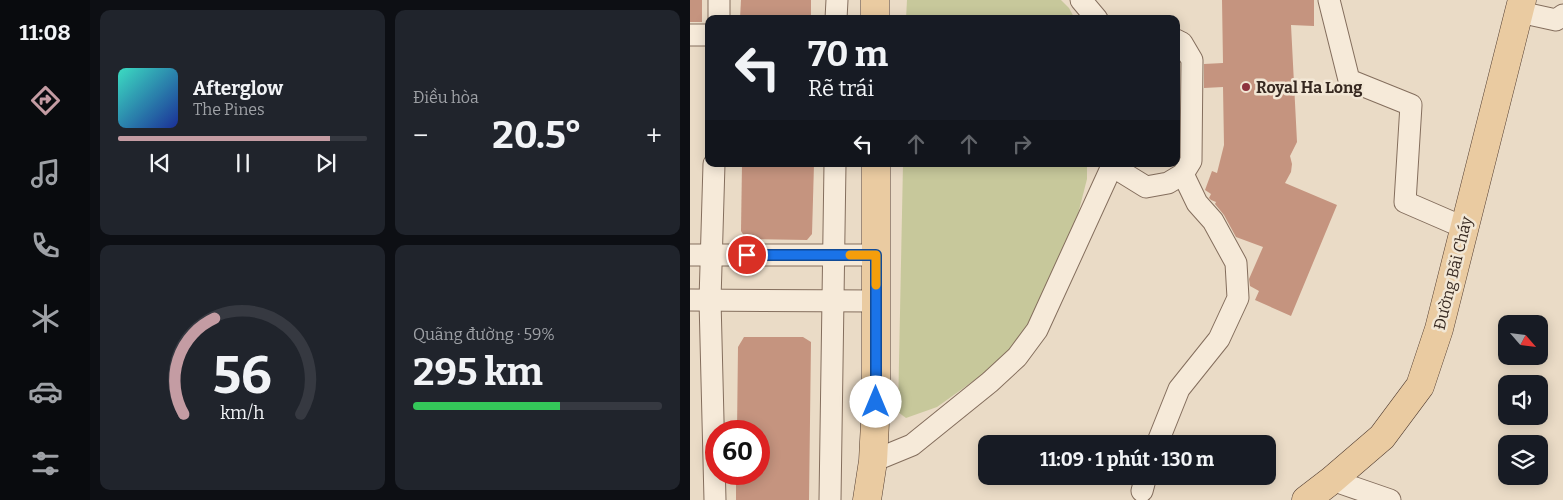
<!DOCTYPE html>
<html lang="vi">
<meta charset="utf-8">
<style>
:root{--surface:#171b24;--page:#20242c;--text:#f1f3f6;--muted:#9ea1a6;--line:#363941;--accent:#c49ca3}
body{margin:0;font-family:Bitter,serif;background:var(--page);color:var(--text);height:100vh;display:flex;flex-direction:column;font-size:19px;white-space:nowrap}
*{box-sizing:border-box;margin:0}
p{font-size:16px;color:var(--muted)}
.icon{flex:none;width:28px;height:28px;fill:none;stroke:currentColor;stroke-width:2;stroke-linecap:round;stroke-linejoin:round}
.map{position:relative;flex:1;overflow:hidden}
.side{display:flex;flex-direction:column;gap:10px;padding:10px;background:#0d0f14;width:600px}
.side>*{flex:none}
.banner{position:absolute;left:15px;top:15px;width:475px;height:152px;border-radius:10px;box-shadow:0 2px 12px #0003;background:#171b24;color:var(--text);overflow:hidden}
.needle{width:32px;rotate:118deg}
.controls{position:absolute;left:808px;top:315px;display:grid;gap:10px}
.controls a{display:grid;place-items:center;width:50px;height:50px;border-radius:10px;background:var(--surface);box-shadow:0 2px 12px #0003;font-size:25px}
.speed{position:absolute;left:15px;top:420px;display:flex;gap:10px;font-size:25px;font-weight:700;text-align:center}
.speed>*{display:grid;place-content:center;width:65px;height:65px;border-radius:50%;background:var(--surface);box-shadow:0 2px 12px #0003;line-height:1}
.speed .limit{border:8px solid #d22;background:#fff;color:#111}
.pin{position:absolute;display:grid;place-items:center;width:42px;height:42px;color:#fff;margin:-21px;border:2px solid #fff;border-radius:50%;box-shadow:0 1px 5px #0007}
.me{position:absolute;width:55px;margin:-28px;rotate:0deg;stroke-linejoin:round;filter:drop-shadow(0 0 4px #0008)}
.turn{display:flex;align-items:center;gap:18px;height:105px;padding:0 20px;font-size:22px}
.turn .icon{width:65px;height:65px;stroke-width:2.5}
.turn b{display:block;font-size:35px;line-height:42px}
.lanes{display:flex;align-items:center;height:48px;padding:0 20px;background:#0003;justify-content:center;gap:25px;direction:ltr}
.lanes .off{opacity:.35}
.big{font-size:38px;font-weight:700;line-height:1.1}
.side .card{flex:1;display:flex;flex-direction:column;justify-content:center;gap:8px;min-width:0;padding:0 18px;border-radius:10px;background:var(--page)}
.side .dial{align-items:center;gap:0}
.dial svg{height:130px;overflow:visible;fill:none;stroke:var(--line);stroke-width:7;stroke-linecap:round;text-anchor:middle}
.dial text{fill:var(--text);stroke:none}
.song{display:flex;align-items:center;gap:15px}
.cover{width:60px;height:60px;border-radius:8px;background:linear-gradient(135deg,hsl(170 70% 55%),hsl(230 70% 35%))}
.played{height:5px;border-radius:2px;background:linear-gradient(90deg,var(--accent) 85%,var(--line) 85%)}
.keys{display:flex;justify-content:space-around;direction:ltr}
.heat{display:flex;justify-content:space-between;align-items:center;font-size:28px;direction:ltr}
.charge{height:8px;border-radius:4px;background:linear-gradient(90deg,#34c759 59%,var(--line) 0)}
.side .tiles{flex:1;display:grid;gap:10px;grid-template-columns:repeat(2,1fr)}
.trip{position:absolute;left:288px;top:435px;width:298px;height:50px;border-radius:10px;background:var(--surface);box-shadow:0 2px 12px #0003;font-weight:700;line-height:50px;text-align:center}
main{display:flex;flex:1;min-height:0}
.tabs{display:flex;flex-direction:column;width:90px;justify-content:space-around;align-items:center;background:#090b0e;color:var(--muted)}
.tabs .icon{width:35px;height:35px}
.tabs .on{color:var(--accent)}
.tabs b{font-size:22px;color:var(--text)}
.map>svg:first-child{display:block}
.green{fill:#c7c89b}
.building{fill:#c5947f}
.lines{fill:none;stroke-linecap:round;stroke-linejoin:round}
.minor-casing{stroke:#846e5d;stroke-width:23}
.major-casing{stroke:#523d31;stroke-width:29}
.minor{stroke:#f6ead9;stroke-width:21}
.major{stroke:#eacba1;stroke-width:28}
.route-casing{stroke:#114b97;stroke-width:12}
.route{stroke:#1a73e8;stroke-width:9}
.slow{stroke:#f59e0b;stroke-width:9}
.poi-dot{fill:#8e323d;stroke:#f2e7d5;stroke-width:2}
.labels{text-anchor:middle;dominant-baseline:central;stroke-width:5;stroke-linejoin:round;paint-order:stroke}
.poi-label{font-size:16px;font-weight:bold;fill:#362820;stroke:#f2e7d5;text-anchor:start}
.street-label{font-size:16px;fill:#362820;stroke:#f2e7d5}
</style>
<main>
<nav class="tabs">
<b>11:08</b>
<svg class="icon on" aria-label="directions" viewBox="0 0 24 24"><path d="M12 3l9 9-9 9-9-9zM9 14v-3h6M13 9l2 2-2 2"/></svg>
<svg class="icon" aria-label="music" viewBox="0 0 24 24"><path d="M9 18V5l10-2v13"/><circle cx="6" cy="18" r="3"/><circle cx="16" cy="16" r="3"/></svg>
<svg class="icon" aria-label="phone" viewBox="0 0 24 24"><path d="M5 4h4l2 5-3 2q2 4 5 5l2-3 5 2v4C11 20 4 13 5 4z"/></svg>
<svg class="icon" aria-label="climate" viewBox="0 0 24 24"><path d="M12 3v18M4 7l16 10M4 17L20 7"/></svg>
<svg class="icon" aria-label="car" viewBox="0 0 24 24"><path d="M5 17H2v-5l4-1 3-4h7l3 4 3 1v5h-3M9 17h6M6 11h13"/><circle cx="7" cy="17" r="2"/><circle cx="17" cy="17" r="2"/></svg>
<svg class="icon" aria-label="filters" viewBox="0 0 24 24"><path d="M4 7h16M4 17h16"/><circle cx="9" cy="7" r="2"/><circle cx="15" cy="17" r="2"/></svg>
</nav>
<section class="side">
<div class="tiles">
<div class="card">
<div class="song"><i class="cover"></i><div><b>Afterglow</b><p>The Pines</p></div></div>
<div class="played"></div>
<div class="keys"><svg class="icon" aria-label="previous" viewBox="0 0 24 24"><path d="M18 5L8 12l10 7zM5 5v14"/></svg><svg class="icon" aria-label="pause" viewBox="0 0 24 24"><path d="M8 5v14M16 5v14"/></svg><svg class="icon" aria-label="next" viewBox="0 0 24 24"><path d="M6 5l10 7-10 7zM19 5v14"/></svg></div>
</div>
<div class="card"><p>Điều hòa</p>
<div class="heat"><a>−</a><b class="big">20.5°</b><a>+</a></div>
</div>
<div class="card dial"><svg viewBox="0 0 100 80">
<path d="M14 69A42 42 0 1 1 86 69"/>
<path d="M14 69A42 42 0 0 1 33 10" stroke="#c49ca3"/>
<text x="50" y="56" font-size="32" font-weight="700">56</text>
<text x="50" y="72" font-size="11">km/h</text>
</svg></div>
<div class="card"><p>Quãng đường · 59%</p><b class="big">295 km</b><div class="charge"></div></div>
</div>
</section>
<div class="map">
<svg width="873" height="500" viewBox="0 0 873 500">
<rect width="100%" height="100%" fill="#eadbc6"/>
<g class="green">
<path d="M 217,0 L 371,0 L 379,8 L 385,19 L 216,19 Z"/>
<path d="M 213,164 L 397,164 L 397,179 L 387,218 L 342,324 L 314,359 L 247,407 L 216,418 L 208,412 Z"/>
</g>
<g class="building">
<rect x="0" y="0" width="12" height="22"/>
<path d="M 51,0 L 121,0 L 121,19 L 50,19 Z"/>
<path d="M 532,0 L 624,0 L 624,26 L 601,25 L 607,142 L 600,156 L 602,164 L 601,172 L 595,183 L 647,205 L 601,316 L 565,300 L 569,291 L 560,286 L 559,279 L 573,247 L 546,237 L 534,215 L 525,204 L 526,202 L 521,200 L 519,198 L 521,194 L 515,190 L 522,171 L 527,173 L 534,145 L 533,87 L 514,88 L 514,64 L 533,63 Z"/>
<path d="M 52,164 L 124,164 L 122,234 L 117,240 L 56,239 L 51,231 Z"/>
<path d="M 54,337 L 113,337 L 121,342 L 119,500 L 46,500 L 46,474 L 69,474 L 69,431 L 47,431 L 48,347 Z"/>
</g>
<g class="lines">
<g class="minor-casing">
<g id="minor">
<path d="M 391,0 L 407,19"/>
<path d="M 639,0 L 659,80 L 721,105 L 715,202 L 775,228"/>
<path d="M 829,12 L 866,20 L 873,15"/>
<path d="M 29,19 L 29,0"/>
<path d="M 146,19 L 147,0"/>
<path d="M 0,35 L 19,35"/>
<path d="M 24,164 L 20,300 L 25,500"/>
<path d="M 422,164 L 422,166 L 456,187 L 478,183 L 493,174 L 501,161 L 502,60 L 492,43 L 486,40"/>
<path d="M 0,255 L 186,255"/>
<path d="M 0,300 L 186,301"/>
<path d="M 467,444 L 489,389 L 529,339 L 548,298 L 546,263 L 523,221 L 507,203 L 493,174"/>
<path d="M 183,461 L 222,445 L 300,382 L 327,357 L 347,330 L 422,166"/>
<path d="M 642,480 L 700,500"/>
<path d="M 452,491 L 456,476"/>
<path d="M 140,500 L 145,164"/>
</g>
</g>
<g class="major-casing">
<g id="major">
<path d="M 185,0 L 185,19"/>
<path d="M 177,500 L 183,461 L 186,403 L 186,164"/>
<path d="M 616,500 L 642,480 L 692,437 L 730,386 L 749,329 L 832,0"/>
</g>
</g>
<use href="#minor" class="minor"/>
<use href="#major" class="major"/>
</g>
<g class="lines">
<g class="route-casing">
<path id="route" d="M 57,255 L 186,255 L 186,402"/>
</g>
<use href="#route" class="route"/>
<path class="slow" d="M 160,255 L 186,255 L 186,285"/>
</g>
<circle class="poi-dot" cx="556" cy="87" r="5"/>
<g class="labels">
<g class="poi-label">
<text x="566" y="87">Royal Ha Long</text>
</g>
<g class="street-label">
<text transform="translate(763 273) rotate(-76)">Đường Bãi Cháy</text>
</g>
</g>
</svg>
<div class="controls">
<a><svg class="needle" viewBox="-14 -14 28 28"><path d="M0-13l5 13h-10z" fill="#e53935"/><path d="M0 13l5-13h-10z" fill="#9ea1a6"/></svg></a>
<a><svg class="icon" aria-label="sound" viewBox="0 0 24 24"><path d="M4 9h4l5-4v14l-5-4H4zM17 9q2 3 0 6"/></svg></a>
<a><svg class="icon" aria-label="layers" viewBox="0 0 24 24"><path d="M12 4l9 5-9 5-9-5zM3 14l9 5 9-5"/></svg></a>
</div>
<div class="speed"><div class="limit">60</div></div>
<div class="pin" style="left:57px;top:255px;background:#d93025"><svg class="icon" aria-label="arrive" viewBox="0 0 24 24"><path d="M6 21V4h12l-3 4 3 4H6"/></svg></div>
<svg class="me" style="left:186px;top:402px" viewBox="-20 -20 40 40"><circle r="19" fill="#fff"/><path d="M0-13L10 11 0 6-10 11z" fill="#1a73e8"/></svg>
<div class="trip">11:09 · 1 phút · 130 m</div>
<div class="banner">
<div class="turn"><svg class="icon" aria-label="left" viewBox="0 0 24 24"><path d="M17 20v-9H6M10 6l-5 5 5 5"/></svg><div><b>70 m</b>Rẽ trái</div></div>
<div class="lanes"><svg class="icon" aria-label="left" viewBox="0 0 24 24"><path d="M17 20v-9H6M10 6l-5 5 5 5"/></svg><svg class="icon off" aria-label="ahead" viewBox="0 0 24 24"><path d="M12 20V5M6 11l6-6 6 6"/></svg><svg class="icon off" aria-label="ahead" viewBox="0 0 24 24"><path d="M12 20V5M6 11l6-6 6 6"/></svg><svg class="icon off" aria-label="right" viewBox="0 0 24 24"><path d="M7 20v-9h11M14 6l5 5-5 5"/></svg></div>
</div>
</div>
</main>
